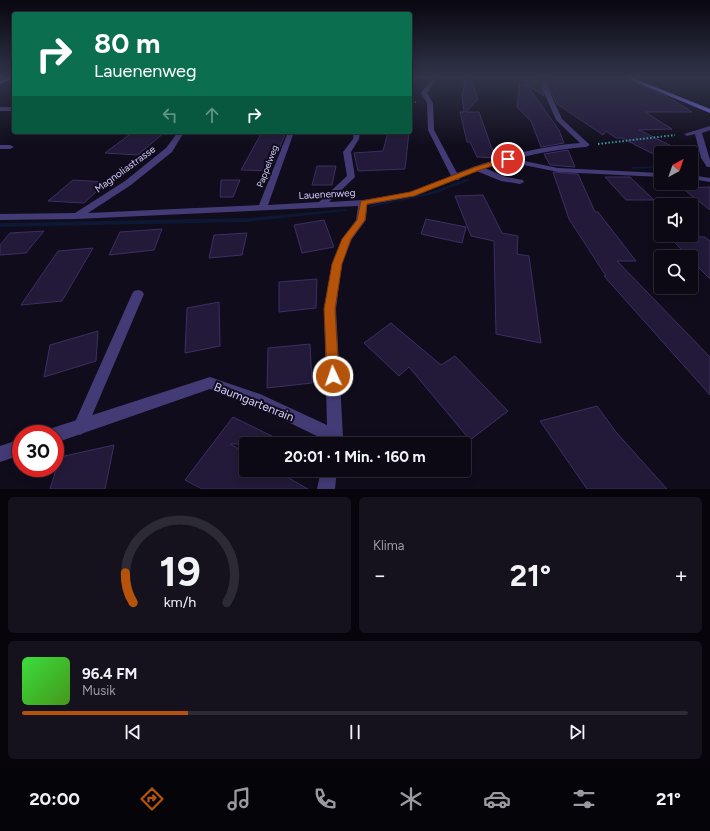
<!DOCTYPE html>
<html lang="de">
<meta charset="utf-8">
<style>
:root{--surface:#0c0914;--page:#15121d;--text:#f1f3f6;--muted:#9a9aa0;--line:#2c2a34;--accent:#b45309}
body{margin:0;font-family:Figtree,sans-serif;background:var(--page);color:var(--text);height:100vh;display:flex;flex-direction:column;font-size:15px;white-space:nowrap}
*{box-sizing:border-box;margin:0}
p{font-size:13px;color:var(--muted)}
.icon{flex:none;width:22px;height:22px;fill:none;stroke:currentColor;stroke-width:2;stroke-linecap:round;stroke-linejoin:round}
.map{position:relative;height:489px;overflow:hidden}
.side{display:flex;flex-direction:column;gap:8px;padding:8px;background:#07050b;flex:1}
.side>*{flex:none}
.top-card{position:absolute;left:12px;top:12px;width:400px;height:122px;border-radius:4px;box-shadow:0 2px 10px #0003,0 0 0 1px var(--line);background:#0b6e4f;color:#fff;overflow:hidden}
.needle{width:26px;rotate:40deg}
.tools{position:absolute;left:654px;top:146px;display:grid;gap:8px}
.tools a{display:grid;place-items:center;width:44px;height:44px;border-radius:4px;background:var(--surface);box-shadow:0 2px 10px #0003,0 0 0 1px var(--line);font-size:20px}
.speed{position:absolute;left:12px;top:425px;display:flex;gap:8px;font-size:20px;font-weight:700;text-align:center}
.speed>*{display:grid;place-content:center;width:52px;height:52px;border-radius:50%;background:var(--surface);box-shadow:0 2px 10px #0003,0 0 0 1px var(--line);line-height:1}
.speed .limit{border:6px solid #d22;background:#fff;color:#111}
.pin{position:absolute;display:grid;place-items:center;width:34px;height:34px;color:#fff;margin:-17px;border:2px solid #fff;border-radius:50%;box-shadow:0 1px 4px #0007}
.me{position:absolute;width:44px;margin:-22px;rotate:357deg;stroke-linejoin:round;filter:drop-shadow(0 0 3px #0008)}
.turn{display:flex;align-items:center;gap:14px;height:84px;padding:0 16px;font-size:18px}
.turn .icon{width:52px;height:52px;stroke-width:2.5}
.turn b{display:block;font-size:28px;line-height:34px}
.lanes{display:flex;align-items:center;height:38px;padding:0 16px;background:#0003;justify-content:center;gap:20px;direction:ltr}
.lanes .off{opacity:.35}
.big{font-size:30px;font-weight:700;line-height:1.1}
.side .tile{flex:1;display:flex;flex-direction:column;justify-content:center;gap:6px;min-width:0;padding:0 14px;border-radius:6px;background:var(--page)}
.side .dial{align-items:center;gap:0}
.dial svg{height:104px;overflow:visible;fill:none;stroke:var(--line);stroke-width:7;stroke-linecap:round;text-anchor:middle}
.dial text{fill:var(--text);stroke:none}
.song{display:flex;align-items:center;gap:12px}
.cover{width:48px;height:48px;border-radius:6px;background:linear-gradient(135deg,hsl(120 70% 55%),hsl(100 70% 35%))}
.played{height:4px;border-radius:2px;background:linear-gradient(90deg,var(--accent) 25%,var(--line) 25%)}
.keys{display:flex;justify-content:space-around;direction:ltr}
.heat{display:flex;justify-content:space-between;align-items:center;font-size:22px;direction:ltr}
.side .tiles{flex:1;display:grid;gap:8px;grid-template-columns:1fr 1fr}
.tile:last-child{grid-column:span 2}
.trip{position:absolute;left:239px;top:437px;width:232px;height:40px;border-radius:4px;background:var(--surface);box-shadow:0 2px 10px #0003,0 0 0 1px var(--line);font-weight:700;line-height:40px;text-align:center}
.tab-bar{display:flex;height:64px;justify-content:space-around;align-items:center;background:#050408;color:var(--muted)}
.tab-bar .icon{width:28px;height:28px}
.tab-bar .on{color:var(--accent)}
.tab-bar b{font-size:18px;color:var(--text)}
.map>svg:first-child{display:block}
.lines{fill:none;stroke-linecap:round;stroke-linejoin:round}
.stream{fill:#0c1834;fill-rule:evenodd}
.building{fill:#231a3a;stroke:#3d2e64}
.path-far1{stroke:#37a1a3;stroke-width:1.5;stroke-dasharray:1 1.5;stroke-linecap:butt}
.path{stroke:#37a1a3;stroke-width:2;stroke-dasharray:1.5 2;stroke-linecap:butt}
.lane{fill:#423b76;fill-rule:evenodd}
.street{fill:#423b76;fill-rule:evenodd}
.secondary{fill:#776af2;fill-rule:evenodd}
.route{fill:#b45309;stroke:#753606}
.labels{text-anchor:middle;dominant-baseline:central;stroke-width:4;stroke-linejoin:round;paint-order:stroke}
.far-street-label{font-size:9px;fill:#d4cbfa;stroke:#100c1b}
.street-label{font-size:10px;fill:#d4cbfa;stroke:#100c1b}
.near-street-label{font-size:12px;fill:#d4cbfa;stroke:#100c1b}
</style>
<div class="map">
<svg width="710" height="489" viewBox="0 0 710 489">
<rect width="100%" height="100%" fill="#100c1b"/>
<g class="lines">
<g class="stream">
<path d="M 691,159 L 695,159 L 697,160 L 695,161 L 691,161 Z"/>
<path d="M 661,166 L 661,168 L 633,169 L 631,168 L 633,167 Z"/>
<path d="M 466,179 L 468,179 L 470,180 L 434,194 L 371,207 L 369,206 L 371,205 L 431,192 Z"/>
<path d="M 344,209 L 346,210 L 346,211 L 248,222 L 0,227 L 0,223 L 248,218 Z"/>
</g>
</g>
<g class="building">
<path d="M 466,78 L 471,78 L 478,99 L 466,112 L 479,112 L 491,146 L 497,158 L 477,157 L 470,142 L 467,142 L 460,112 L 464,112 L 462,95 Z"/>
<path d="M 516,78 L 540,78 L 541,88 L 544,96 L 526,84 L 559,130 L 564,143 L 541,147 L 531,121 L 517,107 L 520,80 Z"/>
<path d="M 547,78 L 625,78 L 668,97 L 692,112 L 645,112 L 672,129 L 639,130 L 686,153 L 661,153 L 661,158 L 622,138 L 616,138 L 606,131 L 603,135 L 557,104 L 549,88 Z"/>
<path d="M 133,132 L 165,132 L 138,155 L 105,153 Z"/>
<path d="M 262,132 L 286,132 L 270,171 L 241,170 Z"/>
<path d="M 388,132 L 409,132 L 405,169 L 358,171 L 354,153 L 383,151 Z"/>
<path d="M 568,150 L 575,167 L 550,165 L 544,154 Z"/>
<path d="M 317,166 L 336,166 L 332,185 L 312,185 Z"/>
<path d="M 553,172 L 578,174 L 595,212 L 598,212 L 636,261 L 617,261 L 710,357 L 710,395 L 604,276 L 606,276 L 569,219 Z"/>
<path d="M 605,177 L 630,177 L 654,200 L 626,200 Z"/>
<path d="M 73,180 L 107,182 L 84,203 L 48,201 Z"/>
<path d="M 221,180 L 240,180 L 233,197 L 220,197 Z"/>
<path d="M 710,187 L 710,210 L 682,188 Z"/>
<path d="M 483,195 L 502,233 L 518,236 L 517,254 L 529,256 L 541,343 L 496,334 L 494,241 L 471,236 L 455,196 Z"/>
<path d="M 426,219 L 466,227 L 462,243 L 421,234 Z"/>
<path d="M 324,220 L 334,247 L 302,253 L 294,225 Z"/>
<path d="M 162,229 L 154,250 L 109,255 L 120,232 Z"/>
<path d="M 44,231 L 26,253 L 0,255 L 0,245 L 10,233 Z"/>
<path d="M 247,233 L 242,255 L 209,258 L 214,235 Z"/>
<path d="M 669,236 L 705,237 L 710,241 L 710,279 L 691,260 L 691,257 L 688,257 Z"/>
<path d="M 93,248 L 62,301 L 21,305 L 58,251 Z"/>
<path d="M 317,279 L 316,308 L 279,312 L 279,282 Z"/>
<path d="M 219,302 L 220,346 L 185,353 L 187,308 Z"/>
<path d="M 391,323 L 441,365 L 455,356 L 508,411 L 470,440 L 409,367 L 399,376 L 364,343 Z"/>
<path d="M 98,331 L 96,361 L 44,377 L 50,345 Z"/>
<path d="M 310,344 L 312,383 L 267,388 L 268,348 Z"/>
<path d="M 597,406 L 616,432 L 667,489 L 587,489 L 540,421 Z"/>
<path d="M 233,417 L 288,444 L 230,444 L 246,453 L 246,470 L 275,470 L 308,489 L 202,489 L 185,480 Z"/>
<path d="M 114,445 L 105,489 L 50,489 L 60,457 Z"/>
</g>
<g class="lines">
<path class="path-far1" d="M 410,102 L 416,102"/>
<path class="path" d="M 598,144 L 675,135"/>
<g class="lane">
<rect x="0" y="107" width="14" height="4"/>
<path d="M 504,157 L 558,168 L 661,173 L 661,177 L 558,172 L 504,161 Z"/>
<path d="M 474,166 L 480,166 L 506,177 L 523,180 L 524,182 L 520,184 L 501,181 L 474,170 Z"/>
<path d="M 691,175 L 710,178 L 710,182 L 691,179 Z"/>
<path d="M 138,290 L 142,291 L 144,294 L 85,432 L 80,435 L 75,432 L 72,427 L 75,422 L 132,294 L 134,291 Z"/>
</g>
<g class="street">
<path d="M 432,78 L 437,78 L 427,93 L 433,103 L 434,130 L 457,173 C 496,158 539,146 580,143 L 556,120 L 542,88 L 541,78 L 546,78 L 548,88 L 562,119 L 590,145 L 586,147 C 543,150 500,161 460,178 L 459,180 L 454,180 L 415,196 L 367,205 L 366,220 L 352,239 L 342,263 L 336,309 L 343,437 L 342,444 L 326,444 L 327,441 L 251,404 L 210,389 L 55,443 L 55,434 L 48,434 L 49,429 L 210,377 L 260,394 L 327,425 L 324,309 L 332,263 L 342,239 L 356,220 L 358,206 L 76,219 L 0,220 L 0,214 L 75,213 L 125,181 L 166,148 L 178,132 L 184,132 L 172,152 L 131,185 L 88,213 L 259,205 L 288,132 L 294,132 L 268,205 L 319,202 L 347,176 L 343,152 L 353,139 L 354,132 L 360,132 L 359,139 L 351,152 L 355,177 L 329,202 L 363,200 L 410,192 L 451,176 L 428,130 L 427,103 L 421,93 Z"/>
<path d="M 710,126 L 710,130 L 702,133 L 710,160 L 710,167 L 707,167 L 701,158 L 695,134 L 687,136 L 684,134 Z"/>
<path d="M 0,145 L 10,145 L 14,147 L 10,149 L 0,149 Z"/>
<path d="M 21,439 L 21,455 L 0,462 L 0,446 Z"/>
<path d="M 321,470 L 337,470 L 335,489 L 317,489 Z"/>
</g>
<g class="secondary">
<path d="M 7,78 L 14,78 L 0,84 L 0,80 Z"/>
<path d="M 626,78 L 633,78 L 710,109 L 710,113 Z"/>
</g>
</g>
<linearGradient id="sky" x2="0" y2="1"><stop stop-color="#09070f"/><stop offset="0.53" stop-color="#31344a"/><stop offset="1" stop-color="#31344a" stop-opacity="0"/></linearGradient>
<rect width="710" height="146" fill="url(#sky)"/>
<path class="route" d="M 508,157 L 510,157 L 510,160 L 480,170 L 414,196 L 367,204 L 365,220 L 351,239 L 342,264 L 335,309 L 339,376 L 337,380 L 333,382 L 328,380 L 327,376 L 324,309 L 332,264 L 342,239 L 357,220 L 361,201 L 410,192 L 475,167 Z"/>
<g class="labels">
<g class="far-street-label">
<text transform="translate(267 166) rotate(-69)">Pappelweg</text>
</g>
<g class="street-label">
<text transform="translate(125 169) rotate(-36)">Magnoliastrasse</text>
<text transform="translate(327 194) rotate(-3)">Lauenenweg</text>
</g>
<g class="near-street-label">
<text transform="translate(254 402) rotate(22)">Baumgartenrain</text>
</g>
</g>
</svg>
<div class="tools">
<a><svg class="needle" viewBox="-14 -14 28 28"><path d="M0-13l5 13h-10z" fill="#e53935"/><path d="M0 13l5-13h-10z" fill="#9a9aa0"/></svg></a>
<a><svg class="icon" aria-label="sound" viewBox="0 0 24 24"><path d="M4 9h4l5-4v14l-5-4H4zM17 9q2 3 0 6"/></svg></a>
<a><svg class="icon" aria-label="search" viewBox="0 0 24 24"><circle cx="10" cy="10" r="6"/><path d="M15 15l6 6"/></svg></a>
</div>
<div class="speed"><div class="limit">30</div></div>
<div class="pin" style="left:508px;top:159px;background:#d93025"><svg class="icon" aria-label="arrive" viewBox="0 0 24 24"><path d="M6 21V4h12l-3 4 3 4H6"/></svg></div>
<svg class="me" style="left:333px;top:376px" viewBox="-20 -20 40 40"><circle r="17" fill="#b45309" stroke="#fff" stroke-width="3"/><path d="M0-11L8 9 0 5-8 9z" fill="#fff"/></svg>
<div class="trip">20:01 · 1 Min. · 160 m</div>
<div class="top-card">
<div class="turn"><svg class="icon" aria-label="right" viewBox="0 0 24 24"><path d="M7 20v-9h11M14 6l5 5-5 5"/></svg><div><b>80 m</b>Lauenenweg</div></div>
<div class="lanes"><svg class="icon off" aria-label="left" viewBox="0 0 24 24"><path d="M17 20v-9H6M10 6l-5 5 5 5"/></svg><svg class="icon off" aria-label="ahead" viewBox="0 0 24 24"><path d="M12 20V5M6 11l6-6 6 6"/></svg><svg class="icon" aria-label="right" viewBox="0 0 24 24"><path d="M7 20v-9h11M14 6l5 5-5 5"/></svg></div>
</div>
</div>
<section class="side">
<div class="tiles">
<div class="tile dial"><svg viewBox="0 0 100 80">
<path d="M14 69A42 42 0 1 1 86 69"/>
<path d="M14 69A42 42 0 0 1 8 46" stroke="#b45309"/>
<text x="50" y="56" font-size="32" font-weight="700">19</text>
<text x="50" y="72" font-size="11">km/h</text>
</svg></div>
<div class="tile"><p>Klima</p>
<div class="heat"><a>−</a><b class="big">21°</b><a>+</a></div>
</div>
<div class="tile">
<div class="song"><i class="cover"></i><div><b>96.4 FM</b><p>Musik</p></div></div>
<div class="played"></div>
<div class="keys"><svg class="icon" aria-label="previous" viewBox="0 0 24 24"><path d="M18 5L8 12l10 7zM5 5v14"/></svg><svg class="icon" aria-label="pause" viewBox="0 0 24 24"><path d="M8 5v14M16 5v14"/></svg><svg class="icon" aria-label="next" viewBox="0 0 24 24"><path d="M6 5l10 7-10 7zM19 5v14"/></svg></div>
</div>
</div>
</section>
<nav class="tab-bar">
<b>20:00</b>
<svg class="icon on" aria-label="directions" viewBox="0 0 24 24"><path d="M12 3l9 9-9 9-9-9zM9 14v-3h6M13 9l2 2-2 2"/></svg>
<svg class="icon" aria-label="music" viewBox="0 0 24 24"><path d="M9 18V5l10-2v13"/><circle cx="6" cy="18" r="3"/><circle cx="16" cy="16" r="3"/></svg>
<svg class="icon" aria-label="phone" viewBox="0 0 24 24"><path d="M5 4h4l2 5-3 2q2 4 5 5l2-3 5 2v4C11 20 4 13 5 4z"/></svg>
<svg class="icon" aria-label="climate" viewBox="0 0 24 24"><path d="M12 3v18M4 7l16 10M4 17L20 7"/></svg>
<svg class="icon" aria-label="car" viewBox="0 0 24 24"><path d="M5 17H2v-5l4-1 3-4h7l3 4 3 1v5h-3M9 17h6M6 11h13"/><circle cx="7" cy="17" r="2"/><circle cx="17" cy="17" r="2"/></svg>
<svg class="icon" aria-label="filters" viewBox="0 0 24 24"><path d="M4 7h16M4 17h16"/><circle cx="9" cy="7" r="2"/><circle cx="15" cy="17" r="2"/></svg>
<b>21°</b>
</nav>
